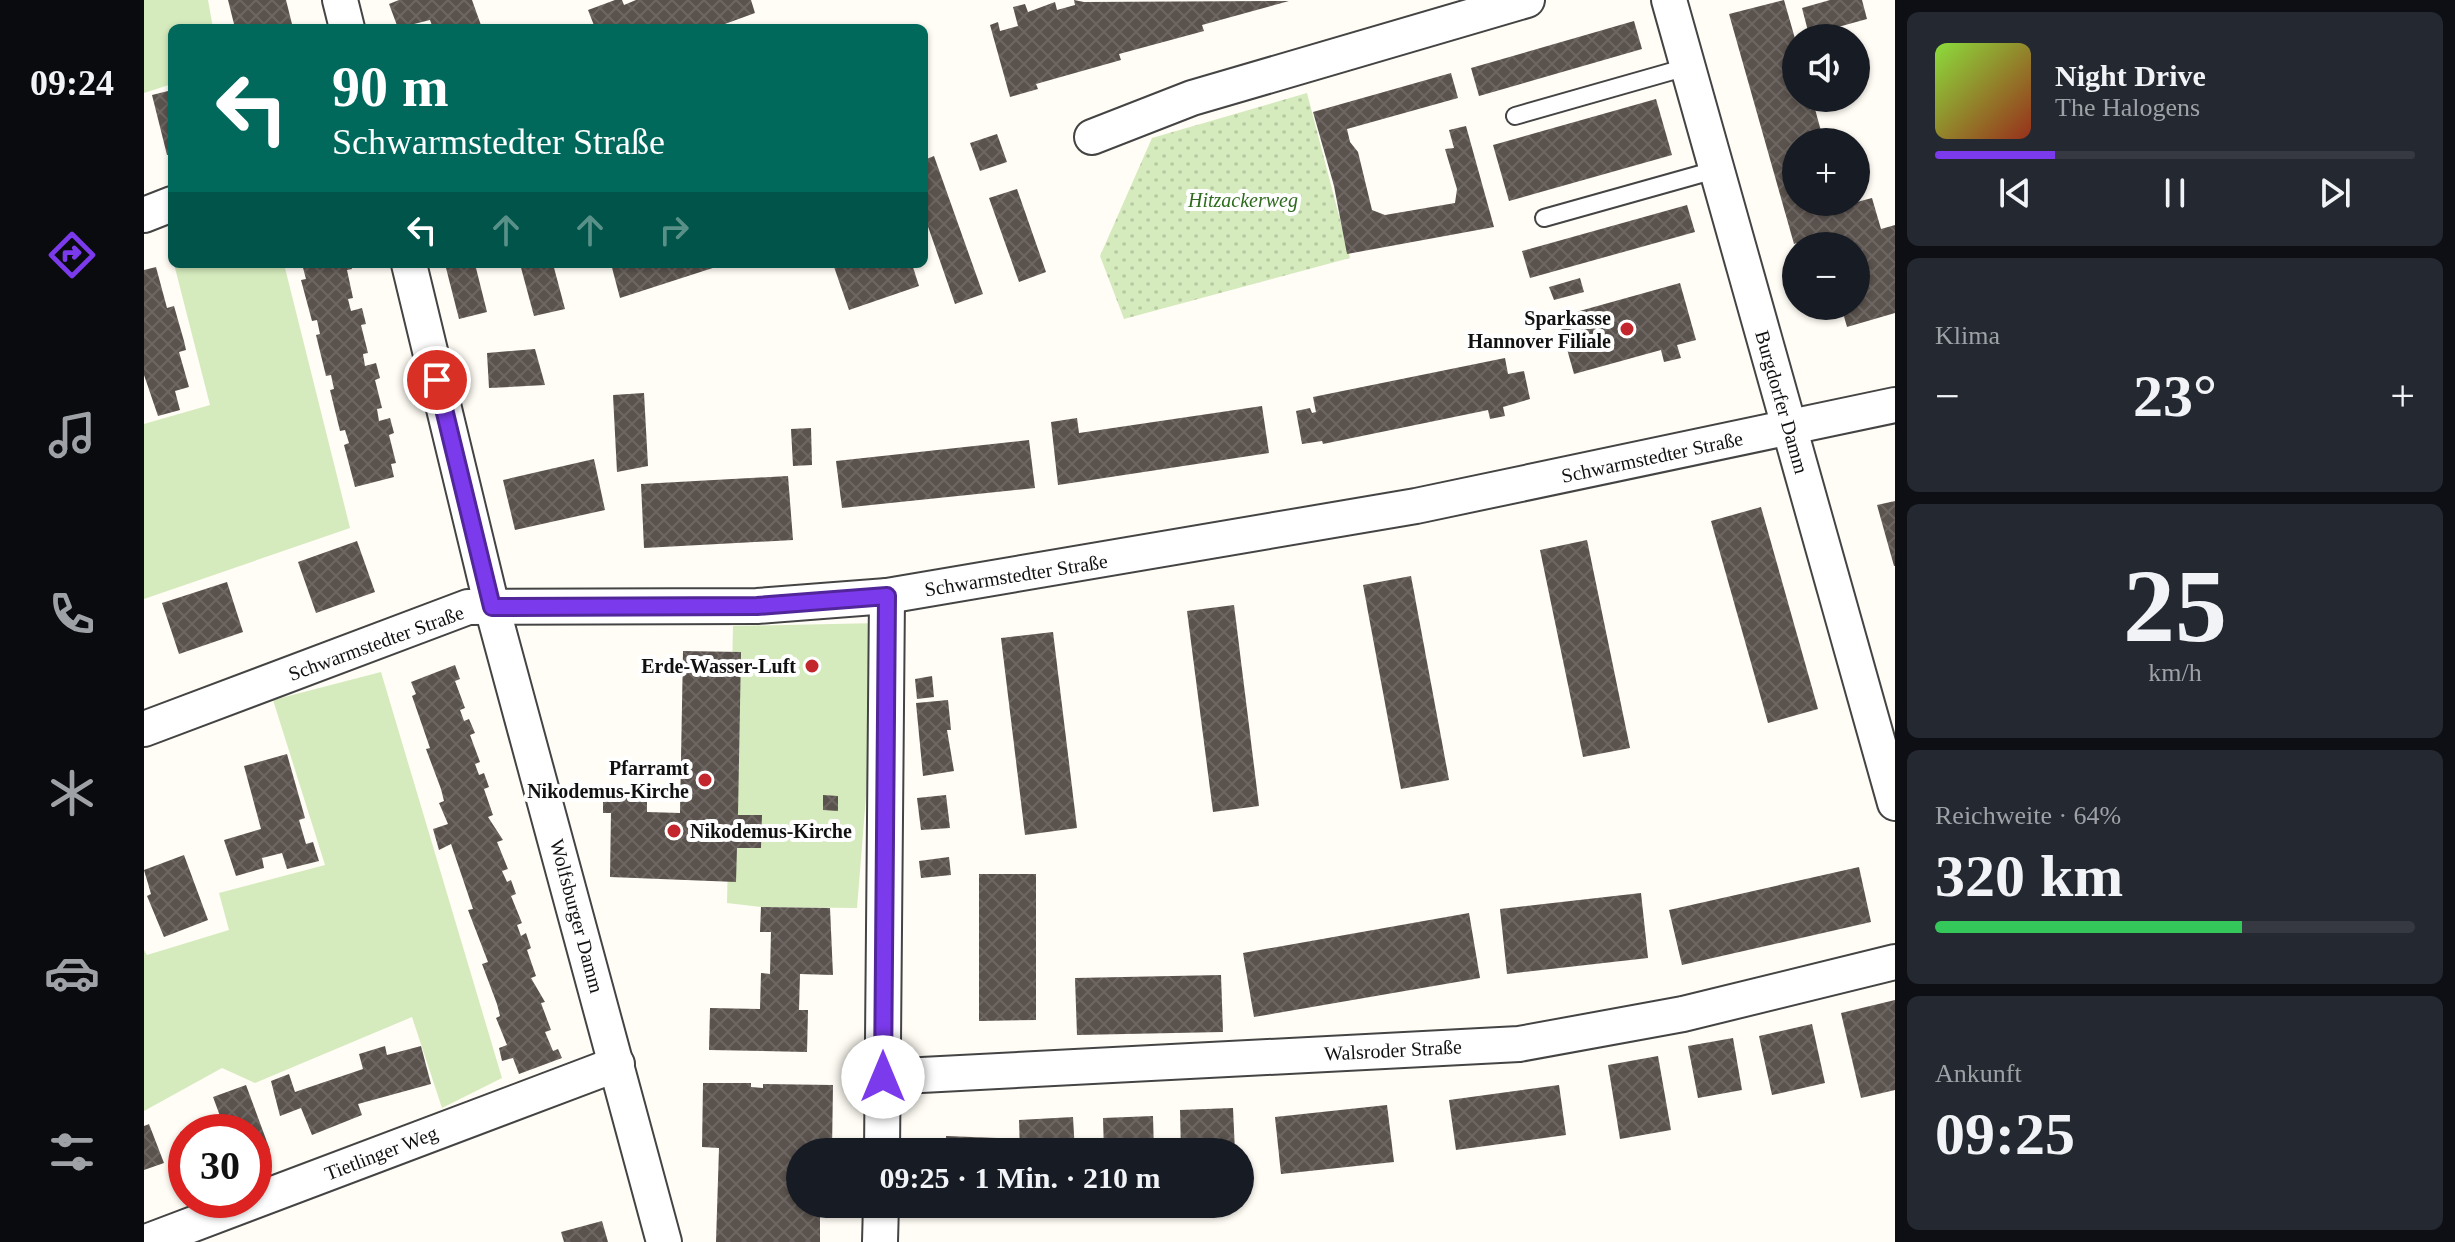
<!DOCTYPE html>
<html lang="de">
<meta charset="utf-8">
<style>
:root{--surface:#171b24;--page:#242831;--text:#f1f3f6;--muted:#9ea1a6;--line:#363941;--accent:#7c3aed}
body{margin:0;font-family:Georgia,serif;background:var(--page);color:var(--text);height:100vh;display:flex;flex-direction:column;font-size:30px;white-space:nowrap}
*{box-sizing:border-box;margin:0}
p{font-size:26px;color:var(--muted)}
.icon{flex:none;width:44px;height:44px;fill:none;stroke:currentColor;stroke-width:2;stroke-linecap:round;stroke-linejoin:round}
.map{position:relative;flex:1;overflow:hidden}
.drawer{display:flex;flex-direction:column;gap:12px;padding:12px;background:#0d0f14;width:560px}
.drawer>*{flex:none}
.top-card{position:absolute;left:24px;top:24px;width:760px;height:244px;border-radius:12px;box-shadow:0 2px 6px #0004;background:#00695c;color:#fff;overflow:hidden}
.buttons{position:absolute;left:1638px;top:24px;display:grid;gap:16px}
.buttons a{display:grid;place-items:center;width:88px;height:88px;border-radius:50%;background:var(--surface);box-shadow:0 2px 6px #0004;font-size:40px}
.speed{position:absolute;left:24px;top:1114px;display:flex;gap:16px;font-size:40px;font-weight:700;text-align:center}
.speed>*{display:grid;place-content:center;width:104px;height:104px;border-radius:50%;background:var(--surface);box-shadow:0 2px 6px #0004;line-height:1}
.speed .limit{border:12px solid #d22;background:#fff;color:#111}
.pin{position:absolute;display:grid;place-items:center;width:68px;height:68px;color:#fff;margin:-34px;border:4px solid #fff;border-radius:50%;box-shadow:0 2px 8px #0007}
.me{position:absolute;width:88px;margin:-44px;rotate:0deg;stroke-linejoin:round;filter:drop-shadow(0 0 6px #0008)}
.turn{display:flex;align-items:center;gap:28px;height:168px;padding:0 32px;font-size:36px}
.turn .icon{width:104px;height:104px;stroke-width:2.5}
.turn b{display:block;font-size:56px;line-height:68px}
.lanes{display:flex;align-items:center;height:76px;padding:0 32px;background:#0003;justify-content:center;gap:40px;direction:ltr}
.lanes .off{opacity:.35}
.big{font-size:60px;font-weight:700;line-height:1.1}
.drawer .card{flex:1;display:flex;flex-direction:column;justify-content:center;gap:12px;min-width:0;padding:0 28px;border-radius:12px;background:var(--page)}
.drawer .dial{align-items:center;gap:0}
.dial b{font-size:104px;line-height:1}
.song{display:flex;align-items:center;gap:24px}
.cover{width:96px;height:96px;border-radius:12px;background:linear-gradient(135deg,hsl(90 70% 55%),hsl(10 70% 35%))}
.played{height:8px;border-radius:4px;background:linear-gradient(90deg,var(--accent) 25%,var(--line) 25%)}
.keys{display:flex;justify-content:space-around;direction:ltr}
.heat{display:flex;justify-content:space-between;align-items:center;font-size:44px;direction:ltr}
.charge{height:12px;border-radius:6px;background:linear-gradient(90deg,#34c759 64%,var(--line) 0)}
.trip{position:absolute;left:642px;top:1138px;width:468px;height:80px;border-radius:40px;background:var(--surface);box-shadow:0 2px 6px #0004;font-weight:700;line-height:80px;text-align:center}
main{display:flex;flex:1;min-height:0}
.tabs{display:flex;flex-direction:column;width:144px;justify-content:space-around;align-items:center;background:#090b0e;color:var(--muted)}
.tabs .icon{width:56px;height:56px}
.tabs .selected{color:var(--accent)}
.tabs b{font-size:36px;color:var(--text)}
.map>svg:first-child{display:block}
.grass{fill:#d5ebbd}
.park{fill:url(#park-dots)}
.building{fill:url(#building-cross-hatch)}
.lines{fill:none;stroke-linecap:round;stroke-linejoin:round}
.lane-casing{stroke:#444;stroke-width:20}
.street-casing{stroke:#444;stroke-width:38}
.lane{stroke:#fff;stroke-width:16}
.street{stroke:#fff;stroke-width:34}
.route-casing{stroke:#51269a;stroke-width:20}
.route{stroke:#7c3aed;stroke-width:14}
.poi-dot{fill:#c4262e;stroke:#fff;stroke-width:3}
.labels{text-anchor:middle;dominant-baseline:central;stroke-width:8;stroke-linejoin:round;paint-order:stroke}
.park-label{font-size:20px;font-style:italic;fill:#2f6b1f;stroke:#fff}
.poi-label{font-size:20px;font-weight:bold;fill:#111;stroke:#fff;text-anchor:end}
.street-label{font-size:20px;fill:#111;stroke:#fff}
</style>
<main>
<nav class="tabs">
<b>09:24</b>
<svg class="icon selected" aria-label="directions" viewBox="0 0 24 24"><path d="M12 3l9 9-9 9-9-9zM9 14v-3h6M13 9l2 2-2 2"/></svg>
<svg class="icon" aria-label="music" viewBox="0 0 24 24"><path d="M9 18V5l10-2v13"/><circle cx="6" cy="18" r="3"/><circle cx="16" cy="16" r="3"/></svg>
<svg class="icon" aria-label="phone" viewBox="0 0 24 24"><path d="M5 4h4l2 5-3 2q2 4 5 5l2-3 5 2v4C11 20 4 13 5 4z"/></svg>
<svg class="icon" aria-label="climate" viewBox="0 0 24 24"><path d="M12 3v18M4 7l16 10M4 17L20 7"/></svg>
<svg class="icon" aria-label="car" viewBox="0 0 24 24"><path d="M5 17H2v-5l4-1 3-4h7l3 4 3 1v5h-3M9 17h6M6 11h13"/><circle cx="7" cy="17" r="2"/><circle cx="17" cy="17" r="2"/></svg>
<svg class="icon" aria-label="filters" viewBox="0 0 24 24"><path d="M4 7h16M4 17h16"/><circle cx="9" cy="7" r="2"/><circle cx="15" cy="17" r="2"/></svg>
</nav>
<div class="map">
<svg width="1751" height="1242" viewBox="0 0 1751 1242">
<defs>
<pattern id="park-dots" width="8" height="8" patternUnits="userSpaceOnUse" patternTransform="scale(2)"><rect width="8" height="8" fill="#d5ebbd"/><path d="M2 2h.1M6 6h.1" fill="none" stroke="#b6c8a1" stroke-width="1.8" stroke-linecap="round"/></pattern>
<pattern id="building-cross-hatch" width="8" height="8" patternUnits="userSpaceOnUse" patternTransform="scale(2)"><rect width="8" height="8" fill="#5a524d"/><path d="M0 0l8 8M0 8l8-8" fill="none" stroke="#6d6662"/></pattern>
</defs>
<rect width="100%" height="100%" fill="#fffdf5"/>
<g class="grass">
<path d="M 0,0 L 64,0 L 69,28 L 28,28 L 28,84 L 0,93 Z"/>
<path d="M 30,264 L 140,264 L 206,528 L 0,599 L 0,424 L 66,405 Z"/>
<path d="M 736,623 L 713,908 L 617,907 L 583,903 L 589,626 Z"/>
<path d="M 237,672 L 358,1078 L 298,1108 L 268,1017 L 111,1083 L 78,1068 L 0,1111 L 0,950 L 3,955 L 85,930 L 75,893 L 181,865 L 129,700 Z"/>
</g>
<path class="park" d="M 1163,93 L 1206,258 L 980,319 L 956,256 L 1008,138 Z"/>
<g class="building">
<path d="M 84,0 L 142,0 L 149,28 L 91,28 Z"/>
<path d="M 255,0 L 328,0 L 338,28 L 289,28 L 286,20 L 254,28 L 245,4 Z"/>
<path d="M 471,0 L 478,0 L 480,5 L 492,0 L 607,0 L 611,13 L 570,28 L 451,28 L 444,10 Z"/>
<path d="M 930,0 L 940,2 L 1145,1 L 1058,25 L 1060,31 L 975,54 L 977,60 L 892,84 L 894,89 L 866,97 L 846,25 L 854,22 L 856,31 L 874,26 L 869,7 L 881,4 L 884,12 L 911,2 L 913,10 L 931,5 Z"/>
<path d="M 1640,0 L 1652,42 L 1652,98 L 1668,98 L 1680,142 L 1652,142 L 1652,202 L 1697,202 L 1698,206 L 1728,198 L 1737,229 L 1751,225 L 1751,313 L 1703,327 L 1697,306 L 1712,306 L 1712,246 L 1680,246 L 1677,236 L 1650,244 L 1585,14 Z"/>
<path d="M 1686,0 L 1718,0 L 1723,19 L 1665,35 L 1658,8 Z"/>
<path d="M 1490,21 L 1498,49 L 1335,96 L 1327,68 Z"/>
<path d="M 1307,73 L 1314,98 L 1203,129 L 1206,142 L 1214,152 L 1228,210 L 1241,215 L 1311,203 L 1313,189 L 1301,149 L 1310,148 L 1305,130 L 1322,126 L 1350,227 L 1203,254 L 1190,186 L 1169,112 Z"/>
<path d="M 28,90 L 28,154 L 23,155 L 8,95 Z"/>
<path d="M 1512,99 L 1528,155 L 1365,201 L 1349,145 Z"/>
<path d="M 853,134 L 863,162 L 836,171 L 826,143 Z"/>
<path d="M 790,156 L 839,294 L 811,304 L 780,215 L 780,160 Z"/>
<path d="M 873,189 L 902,272 L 875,282 L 845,198 Z"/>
<path d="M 1543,205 L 1551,232 L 1386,278 L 1378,251 Z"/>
<path d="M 158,264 L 206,264 L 208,269 L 203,270 L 209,298 L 204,299 L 207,311 L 218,308 L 222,324 L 217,325 L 224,353 L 219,354 L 221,366 L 232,363 L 236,378 L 231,380 L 238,408 L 233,409 L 235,421 L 246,418 L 250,433 L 245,435 L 252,463 L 247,464 L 250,477 L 211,487 L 200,445 L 205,443 L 201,430 L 196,431 L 186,390 L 190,389 L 187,375 L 182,376 L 172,335 L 176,334 L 173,320 L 168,321 L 157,280 L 162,279 Z"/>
<path d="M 301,264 L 331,264 L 343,312 L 315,319 Z"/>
<path d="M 376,264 L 409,264 L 421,309 L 390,316 Z"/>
<path d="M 467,264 L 578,264 L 578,265 L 476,298 Z"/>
<path d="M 689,264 L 768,264 L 775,286 L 705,310 Z"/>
<path d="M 12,267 L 23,308 L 30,306 L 40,341 L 42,350 L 35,352 L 45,387 L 31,391 L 36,410 L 14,416 L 0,375 L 0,270 Z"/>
<path d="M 1436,278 L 1440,292 L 1410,300 L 1405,287 Z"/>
<path d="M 1536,283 L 1552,340 L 1533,345 L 1537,358 L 1520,362 L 1517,350 L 1430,374 L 1414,317 Z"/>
<path d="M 391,349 L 401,385 L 345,388 L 343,353 Z"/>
<path d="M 1361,358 L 1364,374 L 1380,371 L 1386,399 L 1359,407 L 1361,416 L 1346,419 L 1344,410 L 1179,444 L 1178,441 L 1158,444 L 1152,411 L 1166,408 L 1168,413 L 1172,412 L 1169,397 Z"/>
<path d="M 500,393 L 504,466 L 473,472 L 469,395 Z"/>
<path d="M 1118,406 L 1125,453 L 914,485 L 907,422 L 933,418 L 935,433 Z"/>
<path d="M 667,428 L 668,465 L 649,466 L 647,429 Z"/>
<path d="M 885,440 L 891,488 L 698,508 L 692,461 Z"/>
<path d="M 450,459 L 461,510 L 371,530 L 359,480 Z"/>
<path d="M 644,476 L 649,540 L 500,548 L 497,484 Z"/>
<path d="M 1751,501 L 1751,566 L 1750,566 L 1733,505 Z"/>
<path d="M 1617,507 L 1674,709 L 1624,723 L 1567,521 Z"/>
<path d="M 1443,540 L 1486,748 L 1439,757 L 1396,550 Z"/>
<path d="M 213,541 L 231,592 L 172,613 L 154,562 Z"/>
<path d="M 1267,576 L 1305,780 L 1257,789 L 1219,585 Z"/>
<path d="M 83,582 L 99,632 L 35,654 L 18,603 Z"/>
<path d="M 1090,605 L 1115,806 L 1069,812 L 1043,611 Z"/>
<path d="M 909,632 L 933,828 L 881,835 L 857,638 Z"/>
<path d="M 539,651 L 597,652 L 594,815 L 618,815 L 617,848 L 593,848 L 592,882 L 466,877 L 467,813 L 459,813 L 459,794 L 503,795 L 503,812 L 536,813 Z"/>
<path d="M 311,665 L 316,679 L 311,681 L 321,708 L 316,710 L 320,721 L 325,719 L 331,733 L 326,735 L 336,762 L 331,764 L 335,775 L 340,773 L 345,787 L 340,789 L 349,815 L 344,817 L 359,840 L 353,842 L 364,869 L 358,871 L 363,882 L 367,880 L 372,894 L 367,896 L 378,923 L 373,925 L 377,936 L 382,933 L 387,948 L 383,950 L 392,976 L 387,978 L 401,1002 L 397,1003 L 407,1030 L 401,1032 L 409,1051 L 414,1049 L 418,1058 L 375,1074 L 369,1058 L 358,1061 L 355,1048 L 363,1045 L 352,1018 L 356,1016 L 353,1004 L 338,964 L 344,962 L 324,910 L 329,909 L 307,844 L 295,850 L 289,829 L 304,824 L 295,803 L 300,801 L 297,789 L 282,749 L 286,748 L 268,696 L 272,694 L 267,682 Z"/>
<path d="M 788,676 L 790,697 L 773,699 L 771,679 Z"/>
<path d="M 804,700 L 807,730 L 803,730 L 810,771 L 779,776 L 772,703 Z"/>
<path d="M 143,754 L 161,818 L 155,820 L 162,844 L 169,842 L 175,861 L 143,869 L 138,853 L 118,858 L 120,868 L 92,876 L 80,840 L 117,829 L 100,766 Z"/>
<path d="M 679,795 L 694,796 L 694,811 L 679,810 Z"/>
<path d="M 802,795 L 806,828 L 777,830 L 773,798 Z"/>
<path d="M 40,855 L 64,920 L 20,937 L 3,896 L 7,894 L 0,870 Z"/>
<path d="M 805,857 L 807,875 L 777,878 L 775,861 Z"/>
<path d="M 1715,867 L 1727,922 L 1538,965 L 1525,910 Z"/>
<path d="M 835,874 L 892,874 L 892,1020 L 835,1021 Z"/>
<path d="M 1497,893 L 1504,958 L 1363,974 L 1356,909 Z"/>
<path d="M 617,907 L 686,908 L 689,975 L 656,974 L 655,1010 L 664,1010 L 663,1052 L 565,1050 L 566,1008 L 616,1009 L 617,973 L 626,974 L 627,932 L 616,932 Z"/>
<path d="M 1325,913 L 1336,978 L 1110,1017 L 1099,953 Z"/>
<path d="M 1077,975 L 1079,1032 L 933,1035 L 931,978 Z"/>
<path d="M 1751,1000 L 1751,1090 L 1717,1098 L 1697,1013 Z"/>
<path d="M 1668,1024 L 1681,1083 L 1628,1095 L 1615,1036 Z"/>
<path d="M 1589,1038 L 1598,1090 L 1554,1098 L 1544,1046 Z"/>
<path d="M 241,1046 L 243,1055 L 277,1046 L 287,1084 L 214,1104 L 218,1115 L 168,1135 L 157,1108 L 136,1116 L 127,1081 L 145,1074 L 151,1092 L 219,1069 L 215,1054 Z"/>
<path d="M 1514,1056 L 1527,1130 L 1476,1139 L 1464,1065 Z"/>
<path d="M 559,1083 L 607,1083 L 607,1087 L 619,1088 L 619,1084 L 689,1085 L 688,1150 L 656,1152 L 656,1204 L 676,1204 L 676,1242 L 572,1242 L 575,1148 L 558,1147 Z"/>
<path d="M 102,1085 L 126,1150 L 110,1156 L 110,1132 L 42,1132 L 42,1144 L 36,1132 L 76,1116 L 69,1097 Z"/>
<path d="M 1415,1085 L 1422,1135 L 1312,1150 L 1305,1100 Z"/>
<path d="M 1243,1105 L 1250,1162 L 1137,1174 L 1131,1117 Z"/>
<path d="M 1089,1108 L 1091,1152 L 1037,1152 L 1036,1110 Z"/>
<path d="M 1009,1116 L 1010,1152 L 960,1152 L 959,1118 Z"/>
<path d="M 929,1117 L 931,1152 L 876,1152 L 875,1120 Z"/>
<path d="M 5,1124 L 20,1163 L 0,1170 L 0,1126 Z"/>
<path d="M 802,1136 L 853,1138 L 853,1152 L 802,1152 Z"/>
<path d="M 458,1221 L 464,1242 L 420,1242 L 417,1232 Z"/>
</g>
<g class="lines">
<g class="lane-casing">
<g id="lane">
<path d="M 1371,116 L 1543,67"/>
<path d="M 1400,218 L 1571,170"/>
</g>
</g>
<g class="street-casing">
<g id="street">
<path d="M 196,0 L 203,28"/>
<path d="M 1525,0 L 1751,803"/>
<path d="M 948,137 L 1048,98 L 1383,0"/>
<path d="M 0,215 L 28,204"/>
<path d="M 265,264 L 348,607 L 520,1242"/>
<path d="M 0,729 L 324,607 L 613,606 L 743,596 L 1272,506 L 1751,405"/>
<path d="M 739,1077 L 1375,1044 L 1539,1014 L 1751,962"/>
<path d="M 738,1152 L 743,596"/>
<path d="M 2,1242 L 473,1064"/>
<path d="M 736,1242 L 737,1204"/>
</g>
</g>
<use href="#lane" class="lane"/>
<use href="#street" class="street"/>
</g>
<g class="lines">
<g class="route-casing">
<path id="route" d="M 293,380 L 348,607 L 613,606 L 743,596 L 739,1077"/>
</g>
<use href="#route" class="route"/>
</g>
<g class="poi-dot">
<circle cx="1483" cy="329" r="8"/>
<circle cx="668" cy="666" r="8"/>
<circle cx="561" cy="780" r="8"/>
<circle cx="530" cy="831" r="8"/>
</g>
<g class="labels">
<g class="park-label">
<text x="1099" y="200">Hitzackerweg</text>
</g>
<g class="poi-label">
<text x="1467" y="318">Sparkasse<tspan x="1467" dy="23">Hannover Filiale</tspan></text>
<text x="652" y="666">Erde-Wasser-Luft</text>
<text x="545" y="768">Pfarramt<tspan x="545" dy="23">Nikodemus-Kirche</tspan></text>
<text x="546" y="831" text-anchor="start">Nikodemus-Kirche</text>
</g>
<g class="street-label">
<text transform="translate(1638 402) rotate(74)">Burgdorfer Damm</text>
<text transform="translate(1508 457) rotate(-12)">Schwarmstedter Straße</text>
<text transform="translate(872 575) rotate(-9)">Schwarmstedter Straße</text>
<text transform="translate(232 643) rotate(-20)">Schwarmstedter Straße</text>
<text transform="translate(433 916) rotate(75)">Wolfsburger Damm</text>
<text transform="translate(1249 1050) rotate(-3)">Walsroder Straße</text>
<text transform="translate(237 1153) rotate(-21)">Tietlinger Weg</text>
</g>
</g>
</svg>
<div class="buttons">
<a><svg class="icon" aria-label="sound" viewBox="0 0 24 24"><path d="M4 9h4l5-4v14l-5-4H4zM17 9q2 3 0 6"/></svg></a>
<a>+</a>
<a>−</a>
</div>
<div class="speed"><div class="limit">30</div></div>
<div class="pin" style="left:293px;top:380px;background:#d93025"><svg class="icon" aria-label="arrive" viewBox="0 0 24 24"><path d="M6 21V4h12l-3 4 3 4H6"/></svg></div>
<svg class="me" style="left:739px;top:1077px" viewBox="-20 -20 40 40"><circle r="19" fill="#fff"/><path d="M0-13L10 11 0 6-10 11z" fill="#7c3aed"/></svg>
<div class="trip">09:25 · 1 Min. · 210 m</div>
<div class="top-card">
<div class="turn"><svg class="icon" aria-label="left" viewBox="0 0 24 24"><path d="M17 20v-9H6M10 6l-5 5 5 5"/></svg><div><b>90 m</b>Schwarmstedter Straße</div></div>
<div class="lanes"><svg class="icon" aria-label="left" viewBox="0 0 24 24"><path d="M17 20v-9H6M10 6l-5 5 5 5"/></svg><svg class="icon off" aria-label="ahead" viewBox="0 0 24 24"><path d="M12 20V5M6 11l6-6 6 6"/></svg><svg class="icon off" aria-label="ahead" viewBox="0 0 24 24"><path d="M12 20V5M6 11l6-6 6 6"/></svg><svg class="icon off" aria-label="right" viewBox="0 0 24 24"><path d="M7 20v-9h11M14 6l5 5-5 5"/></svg></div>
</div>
</div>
<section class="drawer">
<div class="card">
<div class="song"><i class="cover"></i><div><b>Night Drive</b><p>The Halogens</p></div></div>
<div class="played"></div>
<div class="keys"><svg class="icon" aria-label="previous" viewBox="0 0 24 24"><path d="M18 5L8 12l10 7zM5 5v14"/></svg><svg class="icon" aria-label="pause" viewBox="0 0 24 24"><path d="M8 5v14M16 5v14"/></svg><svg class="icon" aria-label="next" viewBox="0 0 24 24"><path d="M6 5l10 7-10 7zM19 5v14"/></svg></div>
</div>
<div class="card"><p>Klima</p>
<div class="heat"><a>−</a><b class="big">23°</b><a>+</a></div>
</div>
<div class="card dial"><b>25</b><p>km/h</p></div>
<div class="card"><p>Reichweite · 64%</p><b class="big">320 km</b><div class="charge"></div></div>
<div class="card"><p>Ankunft</p><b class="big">09:25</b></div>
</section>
</main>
